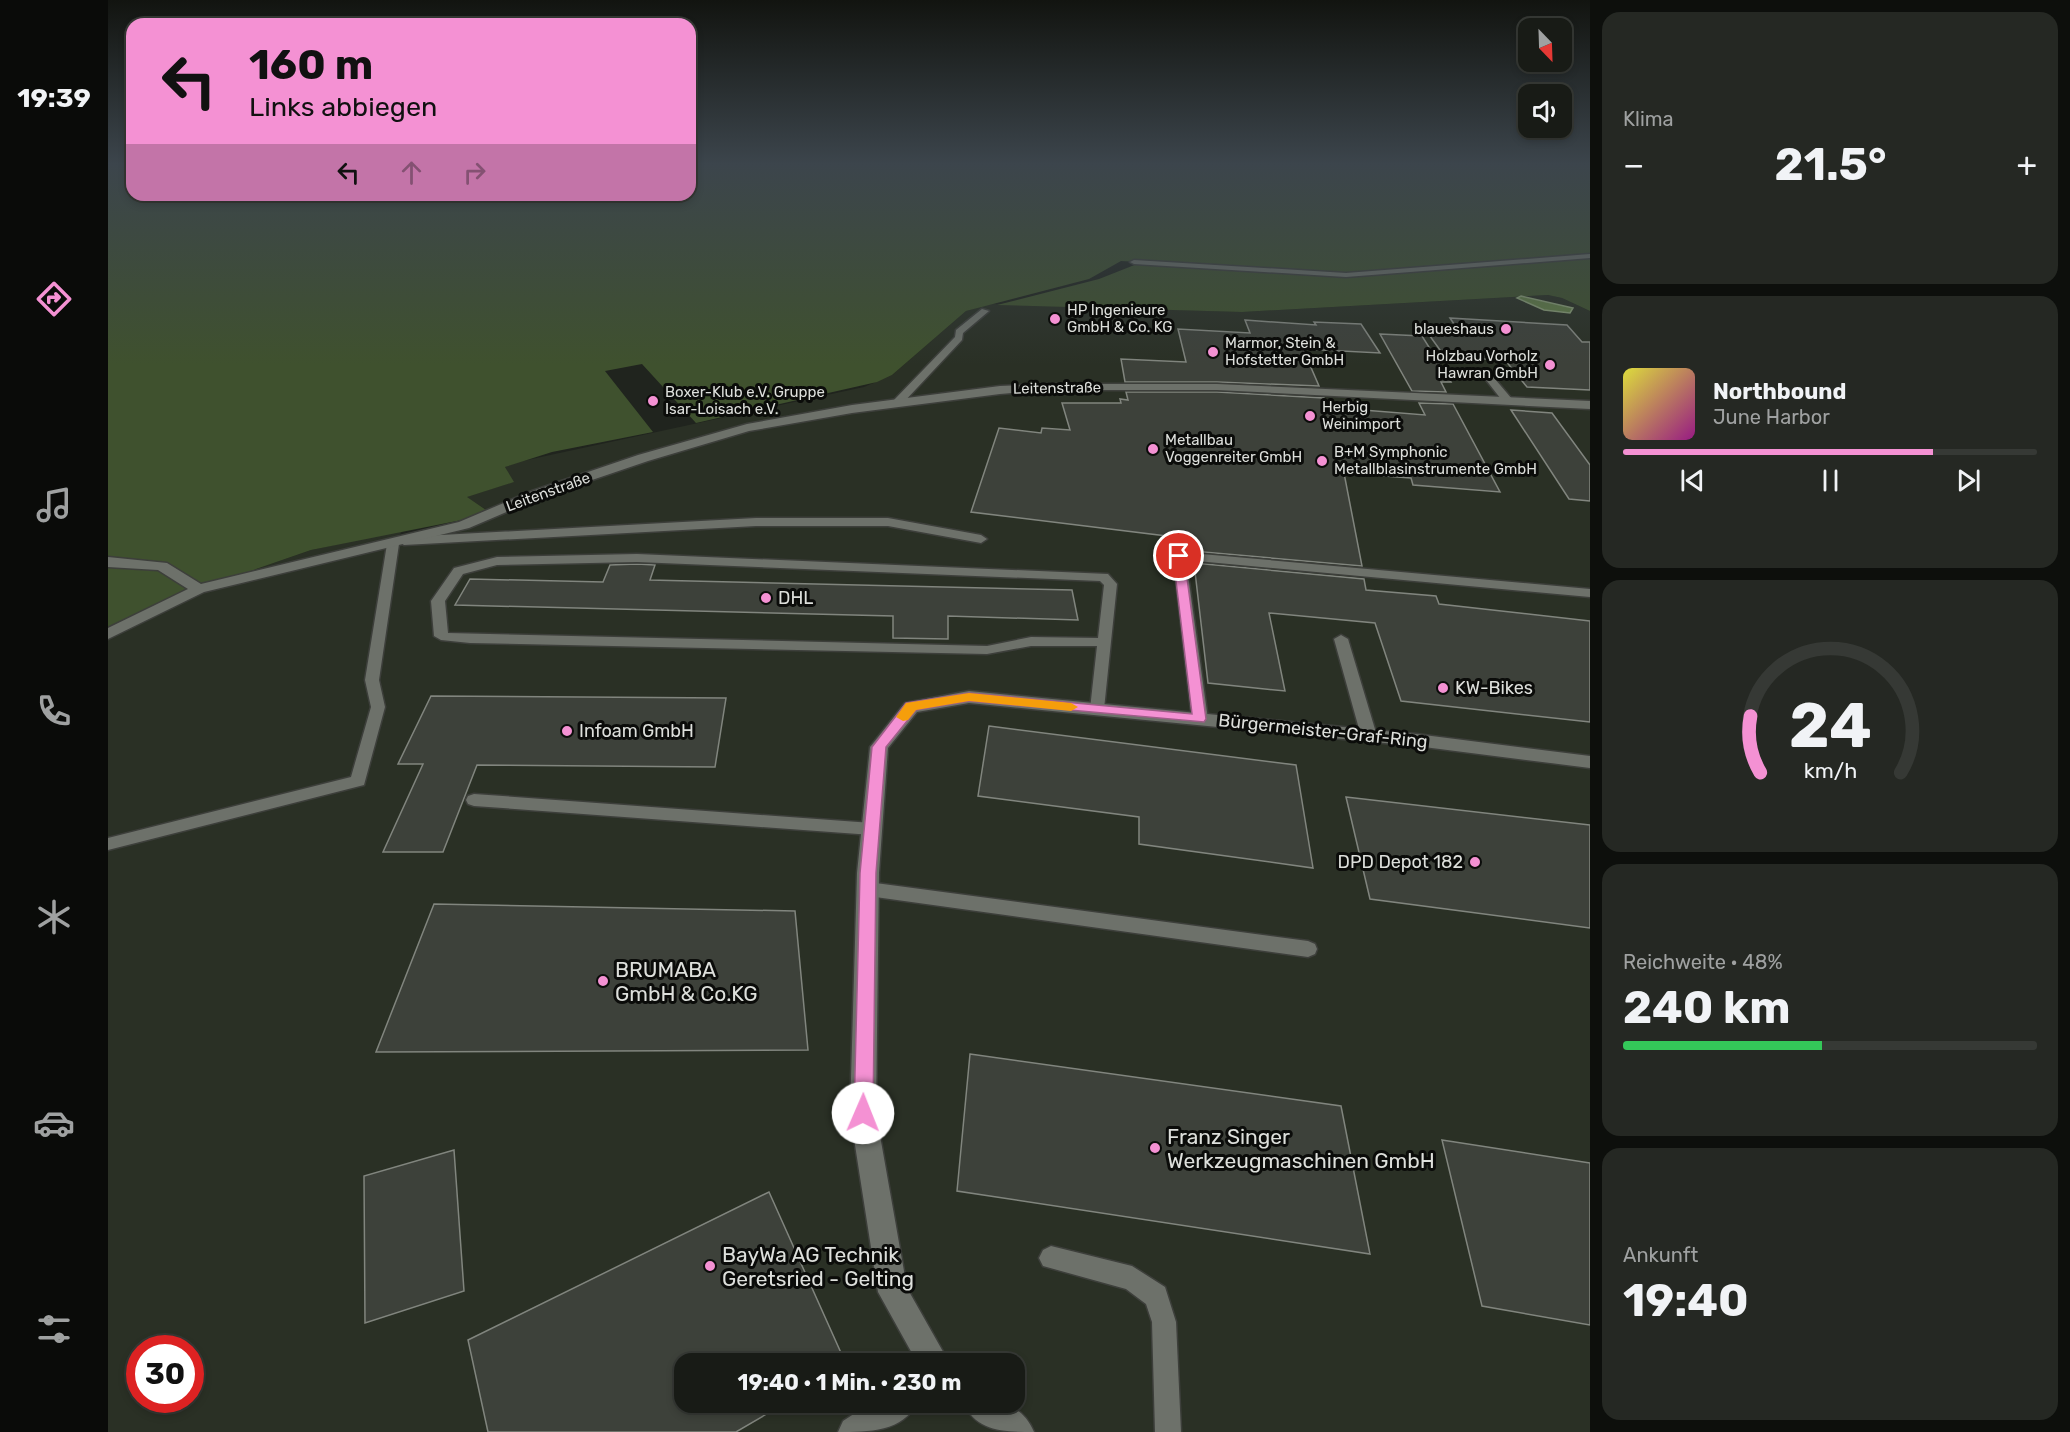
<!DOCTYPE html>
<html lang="de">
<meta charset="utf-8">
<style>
:root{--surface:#181b16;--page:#252823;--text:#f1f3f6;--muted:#9fa1a1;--line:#363935;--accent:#f491d3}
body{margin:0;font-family:Rubik,sans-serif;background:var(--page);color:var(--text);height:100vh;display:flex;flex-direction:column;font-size:22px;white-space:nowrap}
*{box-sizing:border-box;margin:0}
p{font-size:20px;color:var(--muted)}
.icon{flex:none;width:33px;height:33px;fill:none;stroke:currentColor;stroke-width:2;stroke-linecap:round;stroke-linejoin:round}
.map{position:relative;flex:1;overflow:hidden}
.drawer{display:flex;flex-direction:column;gap:12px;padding:12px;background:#0d0f0c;width:480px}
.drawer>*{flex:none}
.top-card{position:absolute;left:18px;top:18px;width:570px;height:183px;border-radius:18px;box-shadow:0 3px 9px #0003,0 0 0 2px var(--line);background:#f491d3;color:#111;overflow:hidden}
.needle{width:39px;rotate:157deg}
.buttons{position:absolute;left:1410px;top:18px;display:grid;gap:12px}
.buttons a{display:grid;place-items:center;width:54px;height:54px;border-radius:12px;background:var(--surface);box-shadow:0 3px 9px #0003,0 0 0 2px var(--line);font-size:30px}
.speed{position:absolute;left:18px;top:1335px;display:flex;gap:12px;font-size:30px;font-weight:700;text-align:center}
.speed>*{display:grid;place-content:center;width:78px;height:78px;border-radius:50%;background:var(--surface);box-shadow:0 3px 9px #0003,0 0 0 2px var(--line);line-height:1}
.speed .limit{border:9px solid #d22;background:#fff;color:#111}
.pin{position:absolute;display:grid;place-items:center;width:51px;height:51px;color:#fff;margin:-26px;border:3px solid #fff;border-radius:50%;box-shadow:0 2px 6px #0007}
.me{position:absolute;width:66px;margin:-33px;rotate:1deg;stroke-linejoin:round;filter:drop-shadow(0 0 4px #0008)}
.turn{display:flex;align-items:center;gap:21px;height:126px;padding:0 24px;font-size:27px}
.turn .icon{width:78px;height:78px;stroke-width:2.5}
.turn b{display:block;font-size:42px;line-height:51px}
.lanes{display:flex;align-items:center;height:57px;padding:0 24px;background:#0003;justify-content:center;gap:30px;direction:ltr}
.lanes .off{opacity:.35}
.big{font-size:45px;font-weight:700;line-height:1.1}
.drawer .tile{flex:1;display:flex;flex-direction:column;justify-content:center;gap:9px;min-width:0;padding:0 21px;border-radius:18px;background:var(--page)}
.drawer .dial{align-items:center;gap:0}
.dial svg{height:156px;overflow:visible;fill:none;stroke:var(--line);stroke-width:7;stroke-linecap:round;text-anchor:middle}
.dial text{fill:var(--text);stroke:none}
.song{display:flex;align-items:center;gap:18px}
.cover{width:72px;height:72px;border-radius:9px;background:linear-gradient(135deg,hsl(60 70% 55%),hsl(310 70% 35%))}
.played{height:6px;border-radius:3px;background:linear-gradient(90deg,var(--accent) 75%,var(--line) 75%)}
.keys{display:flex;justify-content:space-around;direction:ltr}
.heat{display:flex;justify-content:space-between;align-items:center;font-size:33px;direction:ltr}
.charge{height:9px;border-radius:4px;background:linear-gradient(90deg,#34c759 48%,var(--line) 0)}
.trip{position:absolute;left:566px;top:1353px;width:351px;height:60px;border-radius:18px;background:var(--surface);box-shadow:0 3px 9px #0003,0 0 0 2px var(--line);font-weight:700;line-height:60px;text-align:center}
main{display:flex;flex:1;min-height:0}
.tabs{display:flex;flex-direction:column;width:108px;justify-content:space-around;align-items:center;background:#0a0b09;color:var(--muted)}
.tabs .icon{width:42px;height:42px}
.tabs .on{color:var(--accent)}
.tabs b{font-size:27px;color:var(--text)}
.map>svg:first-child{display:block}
.built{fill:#2a3025;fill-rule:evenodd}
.green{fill:#3f512e}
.water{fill:#5f7a46;stroke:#859873;stroke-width:1.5}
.building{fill:#3d413a;stroke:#81857e;stroke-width:1.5}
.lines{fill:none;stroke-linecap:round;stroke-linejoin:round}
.lane-casing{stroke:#3d3f3b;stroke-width:3}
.street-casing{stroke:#3d3f3b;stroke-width:3}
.lane{fill:#6d716a;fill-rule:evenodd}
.street{fill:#6d716a;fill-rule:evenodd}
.route{fill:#f491d3;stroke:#9f5e89;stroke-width:1.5}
.slow{fill:#f59e0b}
.poi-dot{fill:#f491d3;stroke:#0b0c0a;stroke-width:2}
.labels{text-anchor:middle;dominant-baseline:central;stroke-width:6;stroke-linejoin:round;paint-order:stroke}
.far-poi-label{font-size:15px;fill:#dddfdb;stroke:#0b0c0a;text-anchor:start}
.far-street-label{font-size:15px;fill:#dddfdb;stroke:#0b0c0a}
.poi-label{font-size:18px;fill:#dddfdb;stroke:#0b0c0a;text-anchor:start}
.street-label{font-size:18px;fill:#dddfdb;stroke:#0b0c0a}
.near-poi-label{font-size:21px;fill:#dddfdb;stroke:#0b0c0a;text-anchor:start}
</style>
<main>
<nav class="tabs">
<b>19:39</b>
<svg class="icon on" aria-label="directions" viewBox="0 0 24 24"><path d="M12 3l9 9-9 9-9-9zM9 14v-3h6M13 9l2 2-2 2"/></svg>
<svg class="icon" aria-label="music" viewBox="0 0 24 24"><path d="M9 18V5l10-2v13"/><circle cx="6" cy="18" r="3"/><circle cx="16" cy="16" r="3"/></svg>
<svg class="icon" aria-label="phone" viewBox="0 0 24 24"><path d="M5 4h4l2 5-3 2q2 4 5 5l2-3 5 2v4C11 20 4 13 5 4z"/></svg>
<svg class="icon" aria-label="climate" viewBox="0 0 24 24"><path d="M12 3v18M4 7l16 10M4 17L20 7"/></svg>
<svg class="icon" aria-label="car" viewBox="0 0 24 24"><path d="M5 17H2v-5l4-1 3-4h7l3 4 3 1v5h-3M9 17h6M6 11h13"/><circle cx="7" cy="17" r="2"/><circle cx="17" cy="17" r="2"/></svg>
<svg class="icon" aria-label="filters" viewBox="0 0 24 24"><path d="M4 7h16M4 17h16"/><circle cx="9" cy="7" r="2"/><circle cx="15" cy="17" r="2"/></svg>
</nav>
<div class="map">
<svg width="1482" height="1432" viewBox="0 0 1482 1432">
<rect width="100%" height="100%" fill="#20241e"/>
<path class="built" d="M 1440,295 L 1454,298 L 1482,311 L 1482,1432 L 0,1432 L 0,634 L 91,589 L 203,550 L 295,530 L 290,537 L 385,514 L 358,497 L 405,482 L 397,467 L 410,462 L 756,387 L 784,375 L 858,311 L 881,304 L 1134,312 ZM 32,1348 L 82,1348 L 82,1400 L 32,1400 ZM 576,1364 L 906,1364 L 906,1402 L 576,1402 Z"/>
<g class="green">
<path d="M 0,165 L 24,165 L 24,195 L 582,195 L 582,165 L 1482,165 L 1482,255 L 1235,273 L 1013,261 L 981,279 L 858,311 L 784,375 L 769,382 L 588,423 L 534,364 L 497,371 L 545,432 L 444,452 L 397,467 L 406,482 L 359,497 L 384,514 L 203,550 L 91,589 L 0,634 Z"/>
<path d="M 1482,257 L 1482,311 L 1454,298 L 1440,295 L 1134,312 L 889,305 L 991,279 L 1029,264 L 1251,276 Z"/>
</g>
<path class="water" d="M 1413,296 L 1465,308 L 1462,313 L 1436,310 L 1409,298 Z"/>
<g class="building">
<path d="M 1342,318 L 1459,325 L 1474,342 L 1482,342 L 1482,390 L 1419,387 L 1397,360 L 1337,357 L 1314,325 L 1348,327 Z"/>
<path d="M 1137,320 L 1208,325 L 1206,322 L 1253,324 L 1272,353 L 1195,349 L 1211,386 L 1109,382 L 1017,382 L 1013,359 L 1078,362 L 1070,329 L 1142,333 Z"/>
<path d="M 1272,334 L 1314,336 L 1343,382 L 1333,382 L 1338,392 L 1304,391 Z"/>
<path d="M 1018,392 L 1109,392 L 1216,398 L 1219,405 L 1229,406 L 1230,408 L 1317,415 L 1311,403 L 1345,404 L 1392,492 L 1305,485 L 1303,478 L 1236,473 L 1254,566 L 1084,551 L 1083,539 L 863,512 L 891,428 L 933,433 L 934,428 L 962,430 L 954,403 L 1013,403 L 1012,399 L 1020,400 Z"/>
<path d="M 1403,410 L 1444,413 L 1482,465 L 1482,501 L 1461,499 Z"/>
<path d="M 1086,563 L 1256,579 L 1258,590 L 1328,596 L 1331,604 L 1482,621 L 1482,722 L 1293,701 L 1267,623 L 1161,613 L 1177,691 L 1100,683 Z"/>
<path d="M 529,564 L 547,565 L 542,580 L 964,590 L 970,620 L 840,616 L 840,639 L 785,638 L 785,616 L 347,605 L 362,579 L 495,582 L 502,565 Z"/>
<path d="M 323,696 L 618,698 L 607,767 L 369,765 L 335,852 L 275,852 L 315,764 L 290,764 Z"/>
<path d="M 881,726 L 1188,765 L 1205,868 L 1031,844 L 1031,817 L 870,796 Z"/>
<path d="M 1238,797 L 1482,825 L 1482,928 L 1262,899 Z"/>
<path d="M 326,904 L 687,911 L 700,1050 L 268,1052 Z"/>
<path d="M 862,1054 L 1233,1106 L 1262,1254 L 849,1191 Z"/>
<path d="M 1334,1140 L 1482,1163 L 1482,1325 L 1374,1306 Z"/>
<path d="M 346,1150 L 356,1291 L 257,1323 L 256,1176 Z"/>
<path d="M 661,1192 L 738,1364 L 576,1364 L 576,1402 L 679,1402 L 628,1432 L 380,1432 L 360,1340 Z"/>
</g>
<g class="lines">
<g class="lane-casing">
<g id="lane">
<path d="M 1482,254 L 1482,258 L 1238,277 L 1026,264 L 1022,262 L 1026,260 L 1238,273 Z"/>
<path d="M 874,309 L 881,311 L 855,333 L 854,340 L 794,404 L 786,404 L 786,400 L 847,337 L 848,330 Z"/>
<path d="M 1375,372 L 1381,372 L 1404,399 L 1404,403 L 1396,403 L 1375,376 Z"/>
<path d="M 648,518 L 780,518 L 873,535 L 879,539 L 873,543 L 780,526 L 648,526 L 296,545 L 290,541 L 296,537 Z"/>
<path d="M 285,540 L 291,544 L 271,680 L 277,707 L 256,785 L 0,850 L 0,838 L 243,777 L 263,707 L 257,680 L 279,544 Z"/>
<path d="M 1071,552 L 1482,589 L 1482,597 L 1078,560 L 1100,719 L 1092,724 L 1084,719 L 1065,556 Z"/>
<path d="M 529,554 L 1000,574 L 1009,584 L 996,709 L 989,714 L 982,709 L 989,646 L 923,646 L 879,654 L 362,643 L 333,640 L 326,636 L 323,601 L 346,568 L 389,557 ZM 529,562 L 992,581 L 996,585 L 990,638 L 923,637 L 879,646 L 340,633 L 337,601 L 355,574 L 389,565 Z"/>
<path d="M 1233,635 L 1240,639 L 1269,736 L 1266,740 L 1261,741 L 1253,736 L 1226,639 Z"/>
<path d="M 366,794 L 764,823 L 770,825 L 772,829 L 770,833 L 764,835 L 366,806 L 360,804 L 358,800 L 360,796 Z"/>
<path d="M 760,882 L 1200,941 L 1207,944 L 1209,949 L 1207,954 L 1200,957 L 760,896 L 754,894 L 751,889 L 754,884 Z"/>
<path d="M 943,1246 L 1024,1266 L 1057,1287 L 1068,1322 L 1073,1432 L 1047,1432 L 1044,1322 L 1038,1304 L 1018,1289 L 935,1266 L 931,1258 L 935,1250 Z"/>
</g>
</g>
<g class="street-casing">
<g id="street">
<path d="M 941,384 L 1109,384 L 1482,401 L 1482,409 L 1109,390 L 941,390 L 892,394 L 744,413 L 641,431 L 540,461 L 434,497 L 361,528 L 96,592 L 0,639 L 0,628 L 80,589 L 50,570 L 0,567 L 0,557 L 59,563 L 93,584 L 351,522 L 424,491 L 530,455 L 639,424 L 744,405 L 892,386 Z"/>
<path d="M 861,691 L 1308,734 L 1482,756 L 1482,768 L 1308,746 L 861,703 L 809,712 L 780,748 L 771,873 L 768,1113 L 799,1288 L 842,1364 L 810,1364 L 770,1292 L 742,1113 L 749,873 L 762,747 L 797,703 Z"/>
<path d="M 764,1402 L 809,1402 C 796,1432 760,1432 730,1432 L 735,1421 Z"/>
<path d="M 855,1402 C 885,1402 912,1399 926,1432 C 896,1432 868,1432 855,1402 Z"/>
</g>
</g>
<use href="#lane" class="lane"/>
<use href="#street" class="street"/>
</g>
<linearGradient id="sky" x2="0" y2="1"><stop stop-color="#121410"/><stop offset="0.45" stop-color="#3c454c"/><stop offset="1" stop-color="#3c454c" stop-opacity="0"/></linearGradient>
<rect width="1482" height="365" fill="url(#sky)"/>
<path class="route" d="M 1071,553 L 1076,556 L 1098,719 L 1096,722 L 861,701 L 808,710 L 778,747 L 768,873 L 765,1113 L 762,1119 L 755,1121 L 749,1119 L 746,1113 L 752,873 L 764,747 L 798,703 L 861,693 L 1084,714 L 1065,556 Z"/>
<path class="slow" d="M 861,693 L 963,703 L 970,707 L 963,711 L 861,701 L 808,710 L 800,720 L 795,721 L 788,717 L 798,703 Z"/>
<g class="poi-dot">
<circle cx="947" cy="319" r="6"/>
<circle cx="1398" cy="329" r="6"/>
<circle cx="1105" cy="352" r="6"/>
<circle cx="1442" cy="365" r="6"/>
<circle cx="545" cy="401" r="6"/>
<circle cx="1202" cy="416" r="6"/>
<circle cx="1045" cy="449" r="6"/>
<circle cx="1214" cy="461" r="6"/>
<circle cx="658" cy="598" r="6"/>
<circle cx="1335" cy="688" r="6"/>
<circle cx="459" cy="731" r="6"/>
<circle cx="1367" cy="862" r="6"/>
<circle cx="495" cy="981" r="6"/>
<circle cx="1047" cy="1148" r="6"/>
<circle cx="602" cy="1266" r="6"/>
</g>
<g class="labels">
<g class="far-poi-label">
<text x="959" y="310">HP Ingenieure<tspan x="959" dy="17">GmbH &amp; Co. KG</tspan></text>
<text x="1386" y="329" text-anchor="end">blaueshaus</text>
<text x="1117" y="343">Marmor, Stein &amp;<tspan x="1117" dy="17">Hofstetter GmbH</tspan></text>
<text x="1430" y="356" text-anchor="end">Holzbau Vorholz<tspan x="1430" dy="17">Hawran GmbH</tspan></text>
<text x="557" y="392">Boxer-Klub e.V. Gruppe<tspan x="557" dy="17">Isar-Loisach e.V.</tspan></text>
<text x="1214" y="407">Herbig<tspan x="1214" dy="17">Weinimport</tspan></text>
<text x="1057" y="440">Metallbau<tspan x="1057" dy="17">Voggenreiter GmbH</tspan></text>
<text x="1226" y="452">B+M Symphonic<tspan x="1226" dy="17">Metallblasinstrumente GmbH</tspan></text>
</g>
<g class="far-street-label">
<text transform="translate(949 388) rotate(-1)">Leitenstraße</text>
<text transform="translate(440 492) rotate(-20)">Leitenstraße</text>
</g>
<g class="poi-label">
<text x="670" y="598">DHL</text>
<text x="1347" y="688">KW-Bikes</text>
<text x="471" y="731">Infoam GmbH</text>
<text x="1355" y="862" text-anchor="end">DPD Depot 182</text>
</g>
<g class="street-label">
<text transform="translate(1215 731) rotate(6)">Bürgermeister-Graf-Ring</text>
</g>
<g class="near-poi-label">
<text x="507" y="969">BRUMABA<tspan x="507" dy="24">GmbH &amp; Co.KG</tspan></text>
<text x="1059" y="1136">Franz Singer<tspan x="1059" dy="24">Werkzeugmaschinen GmbH</tspan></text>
<text x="614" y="1254">BayWa AG Technik<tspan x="614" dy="24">Geretsried - Gelting</tspan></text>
</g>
</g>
</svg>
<div class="buttons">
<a><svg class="needle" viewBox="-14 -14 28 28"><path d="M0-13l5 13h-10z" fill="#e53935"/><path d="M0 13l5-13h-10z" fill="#9fa1a1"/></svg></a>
<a><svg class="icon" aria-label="sound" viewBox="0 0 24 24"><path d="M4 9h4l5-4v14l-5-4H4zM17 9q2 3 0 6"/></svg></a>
</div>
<div class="speed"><div class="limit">30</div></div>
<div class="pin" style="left:1071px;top:556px;background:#d93025"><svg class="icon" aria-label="arrive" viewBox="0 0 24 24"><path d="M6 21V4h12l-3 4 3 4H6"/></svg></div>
<svg class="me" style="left:755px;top:1113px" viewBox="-20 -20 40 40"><circle r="19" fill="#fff"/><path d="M0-13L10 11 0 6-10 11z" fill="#f491d3"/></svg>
<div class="trip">19:40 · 1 Min. · 230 m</div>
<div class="top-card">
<div class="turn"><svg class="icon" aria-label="left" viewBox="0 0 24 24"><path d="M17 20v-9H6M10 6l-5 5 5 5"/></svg><div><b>160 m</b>Links abbiegen</div></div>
<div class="lanes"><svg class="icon" aria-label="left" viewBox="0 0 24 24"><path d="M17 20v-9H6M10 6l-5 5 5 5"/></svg><svg class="icon off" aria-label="ahead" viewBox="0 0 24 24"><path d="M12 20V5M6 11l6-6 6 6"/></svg><svg class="icon off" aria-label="right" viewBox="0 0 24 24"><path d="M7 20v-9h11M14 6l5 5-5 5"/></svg></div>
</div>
</div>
<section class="drawer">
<div class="tile"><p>Klima</p>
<div class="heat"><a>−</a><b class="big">21.5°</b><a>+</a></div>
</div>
<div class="tile">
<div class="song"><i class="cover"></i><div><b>Northbound</b><p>June Harbor</p></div></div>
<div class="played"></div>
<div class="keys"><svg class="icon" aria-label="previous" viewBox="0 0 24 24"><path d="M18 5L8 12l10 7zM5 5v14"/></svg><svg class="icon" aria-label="pause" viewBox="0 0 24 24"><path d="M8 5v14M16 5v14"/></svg><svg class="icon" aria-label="next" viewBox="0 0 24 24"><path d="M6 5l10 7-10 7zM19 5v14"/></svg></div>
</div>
<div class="tile dial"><svg viewBox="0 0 100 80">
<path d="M14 69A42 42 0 1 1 86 69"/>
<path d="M14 69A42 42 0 0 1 9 40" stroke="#f491d3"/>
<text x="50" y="56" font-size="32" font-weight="700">24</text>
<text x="50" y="72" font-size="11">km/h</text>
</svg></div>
<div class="tile"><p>Reichweite · 48%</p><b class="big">240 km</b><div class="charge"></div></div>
<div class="tile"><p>Ankunft</p><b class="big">19:40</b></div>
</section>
</main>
